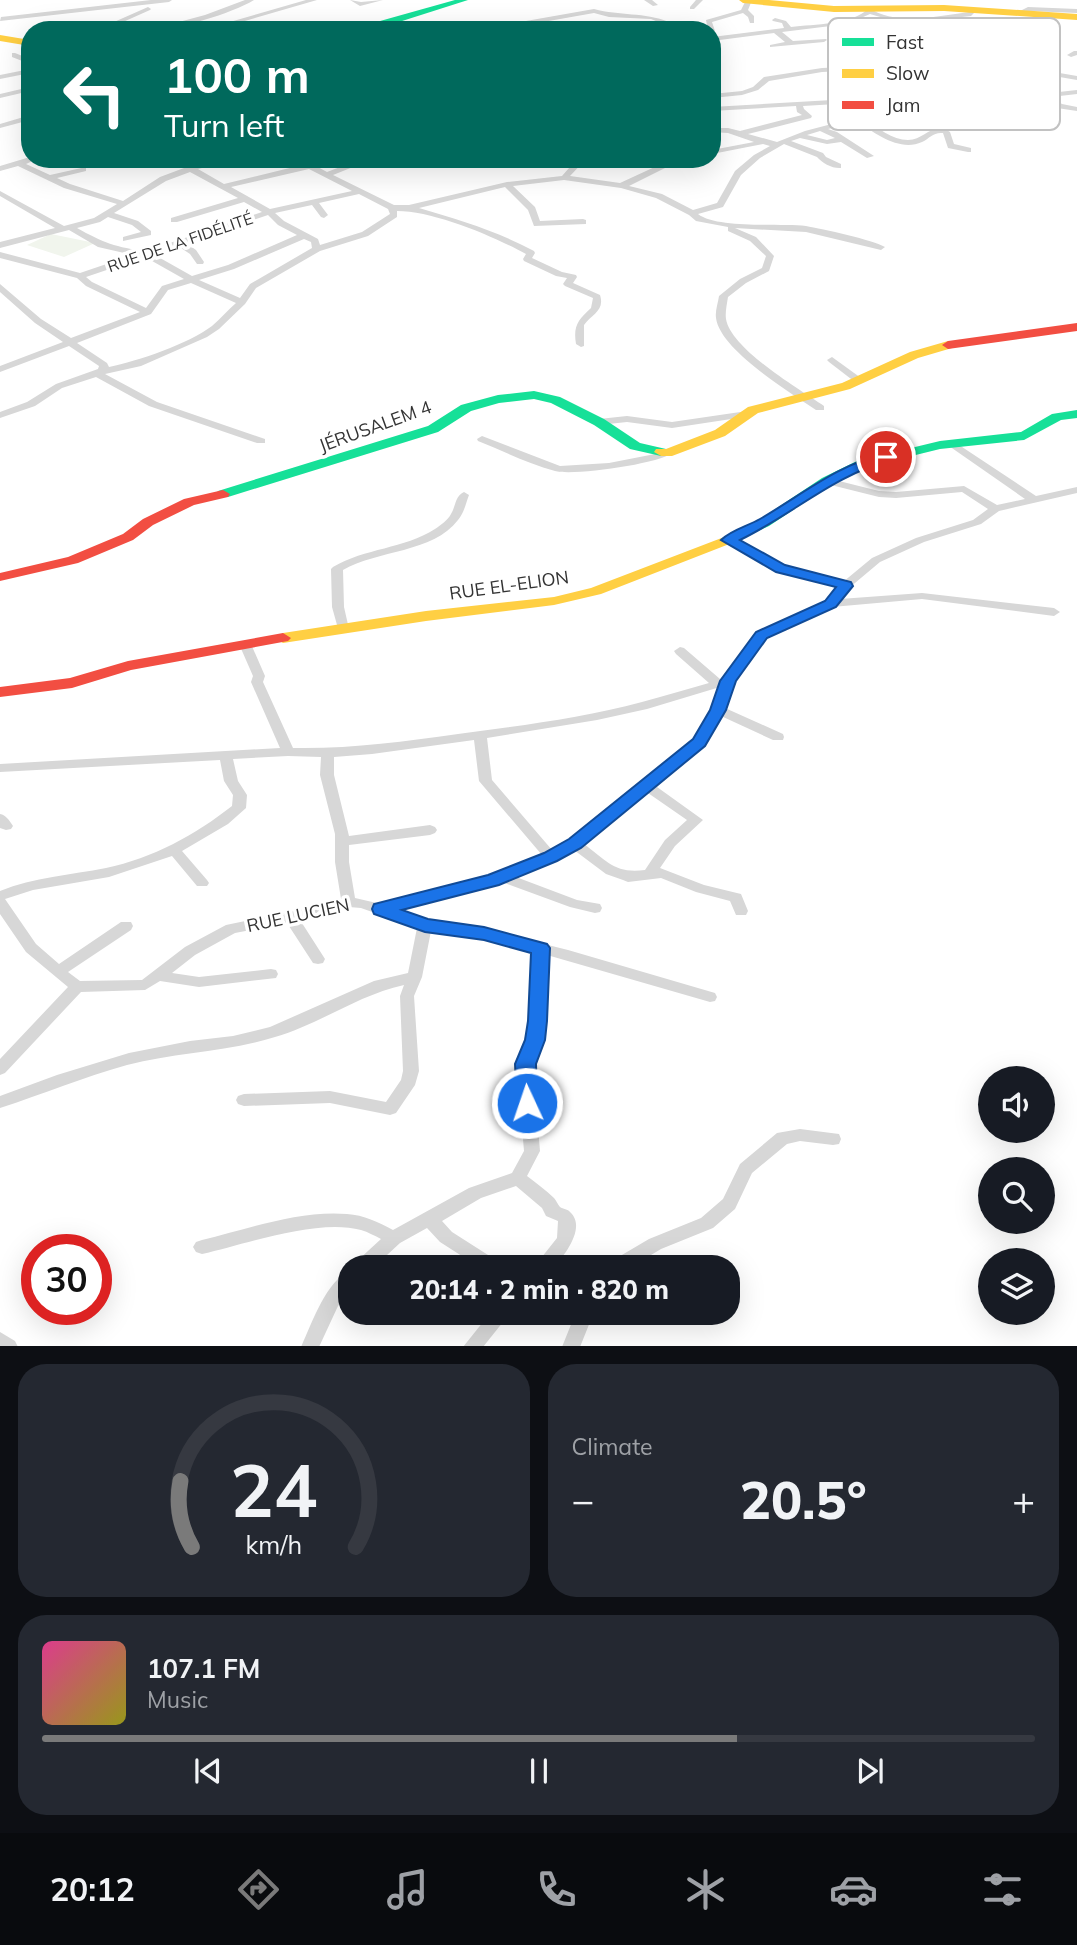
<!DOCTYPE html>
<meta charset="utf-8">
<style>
:root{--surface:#171b24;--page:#242831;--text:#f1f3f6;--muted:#9ea1a6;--line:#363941;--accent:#7a7a7a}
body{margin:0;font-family:Mulish,sans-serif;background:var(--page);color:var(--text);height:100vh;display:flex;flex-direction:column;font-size:26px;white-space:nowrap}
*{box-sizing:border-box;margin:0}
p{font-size:23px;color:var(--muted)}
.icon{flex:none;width:38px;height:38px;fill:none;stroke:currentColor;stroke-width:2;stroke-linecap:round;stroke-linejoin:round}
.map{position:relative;height:1346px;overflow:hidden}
.panel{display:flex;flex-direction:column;gap:18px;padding:18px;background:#0d0f14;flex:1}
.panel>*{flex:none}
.banner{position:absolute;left:21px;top:21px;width:700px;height:147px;border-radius:28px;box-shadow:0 7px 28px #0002;background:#00695c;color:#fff;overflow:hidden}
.controls{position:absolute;left:978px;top:1066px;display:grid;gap:14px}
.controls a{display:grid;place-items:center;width:77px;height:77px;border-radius:50%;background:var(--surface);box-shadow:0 7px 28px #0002;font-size:35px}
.speed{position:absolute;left:21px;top:1234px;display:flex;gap:14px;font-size:35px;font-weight:700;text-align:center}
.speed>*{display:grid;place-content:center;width:91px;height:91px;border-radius:50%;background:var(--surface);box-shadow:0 7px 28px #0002;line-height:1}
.speed .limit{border:10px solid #d22;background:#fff;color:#111}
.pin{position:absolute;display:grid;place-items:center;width:60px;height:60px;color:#fff;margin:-30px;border:4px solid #fff;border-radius:50%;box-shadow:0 2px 7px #0007}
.me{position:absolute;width:77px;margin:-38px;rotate:357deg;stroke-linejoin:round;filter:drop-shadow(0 0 5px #0008)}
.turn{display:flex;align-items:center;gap:24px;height:147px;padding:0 28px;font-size:32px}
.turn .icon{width:91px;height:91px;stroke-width:2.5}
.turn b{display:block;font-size:49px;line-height:60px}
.big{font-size:52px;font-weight:800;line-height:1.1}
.panel .tile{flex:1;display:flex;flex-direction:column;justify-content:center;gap:10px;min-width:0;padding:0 24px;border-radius:28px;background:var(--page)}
.panel .dial{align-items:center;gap:0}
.dial svg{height:182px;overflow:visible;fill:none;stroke:var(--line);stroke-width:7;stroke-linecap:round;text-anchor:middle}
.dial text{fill:var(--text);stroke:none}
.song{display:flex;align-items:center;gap:21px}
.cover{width:84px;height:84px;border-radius:10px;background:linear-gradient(135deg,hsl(330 70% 55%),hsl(60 70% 35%))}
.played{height:7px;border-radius:4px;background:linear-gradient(90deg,var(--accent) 70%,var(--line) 70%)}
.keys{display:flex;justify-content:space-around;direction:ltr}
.heat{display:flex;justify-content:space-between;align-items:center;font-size:38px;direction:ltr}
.panel .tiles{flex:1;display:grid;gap:18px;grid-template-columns:1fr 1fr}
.tile:last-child{grid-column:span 2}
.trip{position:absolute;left:338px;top:1255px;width:402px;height:70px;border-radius:28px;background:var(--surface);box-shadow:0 7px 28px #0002;font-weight:800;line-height:70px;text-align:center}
.dock{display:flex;height:112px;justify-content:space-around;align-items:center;background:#090b0e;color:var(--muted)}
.dock .icon{width:49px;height:49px}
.dock .current{color:var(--accent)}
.dock b{font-size:32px;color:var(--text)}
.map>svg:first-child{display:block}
.green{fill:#f1f5ed}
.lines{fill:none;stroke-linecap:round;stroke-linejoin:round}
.street{fill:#d7d7d7;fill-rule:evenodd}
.fast{fill:#16e098;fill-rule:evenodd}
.slow{fill:#ffcf43;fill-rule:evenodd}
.jam{fill:#f24e42;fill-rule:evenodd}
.route{fill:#1a73e8;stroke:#114b97;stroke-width:2}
.labels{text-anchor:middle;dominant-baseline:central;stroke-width:7;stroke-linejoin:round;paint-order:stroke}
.far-street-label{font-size:16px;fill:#333;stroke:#fff}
.street-label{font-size:18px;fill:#333;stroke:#fff}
.key{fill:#fff;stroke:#c2c2c2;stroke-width:2}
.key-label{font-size:19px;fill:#333}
</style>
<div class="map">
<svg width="1077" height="1347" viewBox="0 0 1077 1347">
<rect width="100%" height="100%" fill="#fff"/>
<path class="green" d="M 51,234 L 95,243 L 64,257 L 27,245 Z"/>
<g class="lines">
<g class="street">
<path d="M 151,0 L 172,0 L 169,2 L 0,21 L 1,17 Z"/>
<path d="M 245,0 L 254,0 C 231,14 176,30 149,30 L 205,15 Z"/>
<path d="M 306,0 L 317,0 L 214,30 L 202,30 Z"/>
<path d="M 350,0 L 361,2 L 383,0 L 360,6 Z"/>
<path d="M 644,0 L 652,0 L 658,5 L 653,6 Z"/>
<path d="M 696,0 L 703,0 L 694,9 L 690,9 L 690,7 Z"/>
<path d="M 746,0 L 752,0 L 748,10 L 754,16 L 754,23 L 750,23 L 748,17 L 743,13 L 712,22 L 715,31 L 712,33 L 712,30 L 708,30 L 706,20 L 741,10 Z"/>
<path d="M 148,7 L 151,9 L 150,10 L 105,30 L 96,30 Z"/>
<path d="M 1028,7 L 1077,9 L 1077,13 L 1029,11 L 1021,14 L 1018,12 Z"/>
<path d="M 869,8 C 896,26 938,16 969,12 L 974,8 L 977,10 L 971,16 L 917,22 C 947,46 996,35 1032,33 L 1035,35 L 1032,37 L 949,41 L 922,32 L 908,22 L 894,21 L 870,14 L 847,24 L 782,32 L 793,41 L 826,39 L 827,40 L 824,42 L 770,47 L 770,45 L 785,42 L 774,33 L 712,41 L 712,37 L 784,28 L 782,23 L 773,21 L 772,20 L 775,18 L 786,21 L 791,27 C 814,24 853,25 869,8 Z"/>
<path d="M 594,9 C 620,16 644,12 669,22 L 670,27 L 674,30 L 580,28 L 555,30 L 580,24 L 663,26 L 663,24 L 651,19 L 609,17 L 594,13 L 526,25 L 466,30 L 433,30 L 526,21 Z"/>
<path d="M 1074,51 L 1077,51 L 1077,55 L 1071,57 L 1067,55 Z"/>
<path d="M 15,53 L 30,59 L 30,64 L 12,57 L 12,53 Z"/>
<path d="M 909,64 L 1008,64 L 1077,76 L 1077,80 L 1008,68 L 909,68 L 822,72 L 769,81 L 758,90 L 742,95 L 712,98 L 712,94 L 742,91 L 753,87 L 764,77 L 822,68 Z"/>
<path d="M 30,69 L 30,73 L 0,79 L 0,75 Z"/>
<path d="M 30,87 L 30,91 L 0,98 L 0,94 Z"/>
<path d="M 1077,90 L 1077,94 L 1051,97 L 1062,104 L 1077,107 L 1077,111 L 1057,108 L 1042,98 L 1006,102 L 948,103 L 951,109 L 973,125 L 973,129 L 970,129 L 946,112 L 866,120 C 878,128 892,140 908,140 C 925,140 932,121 950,132 L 954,144 L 971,148 L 971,152 L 968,152 L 948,148 L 943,133 C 933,132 930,138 922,142 C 900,152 876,134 858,122 L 828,129 L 837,132 L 874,156 L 867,158 L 841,142 L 827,144 L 800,138 L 791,141 L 823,153 L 826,157 L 841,164 L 841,168 C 833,169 822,163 817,157 L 784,144 L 760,158 L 741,175 L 723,207 L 698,214 C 717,229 780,223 806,226 C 822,229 874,240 885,247 L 881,250 L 806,232 L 735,228 L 756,237 L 774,256 L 769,271 L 746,283 L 728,297 C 727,304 725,312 726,319 C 731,349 799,389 824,406 L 824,410 L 816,410 C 791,393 720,350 716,318 C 715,311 718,303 719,296 L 740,279 L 762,268 L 766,256 L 750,241 L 728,231 L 728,227 L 696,221 L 689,215 L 656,198 L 621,188 L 564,180 L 513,186 L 535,207 L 540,221 L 583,219 L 586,220 L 586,224 L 534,226 L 528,210 L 505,187 L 419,208 C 459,220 497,231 534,251 L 535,253 L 532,258 L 562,272 L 576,275 L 577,277 L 573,283 L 600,295 C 605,311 592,314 584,325 L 584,346 L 581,347 L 576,344 C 573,326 578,320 591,308 L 593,298 L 565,286 L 563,284 L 567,278 L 556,276 L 524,261 L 523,259 L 526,254 C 493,236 434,211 397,211 L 397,217 L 368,236 L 320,251 L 256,288 L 245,304 L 219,329 L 207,337 L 141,366 L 105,374 L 157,402 L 265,439 L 265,443 L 257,443 L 149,406 L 96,377 L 62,388 L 35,406 L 0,418 L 0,412 L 27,402 L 56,384 L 98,369 L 99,366 L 69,346 L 0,372 L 0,366 L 63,342 L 35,323 L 0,292 L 0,284 L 41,319 L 71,338 L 140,312 L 86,286 L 77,278 L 0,258 L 0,252 L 80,273 L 133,255 L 98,247 L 69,230 L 0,248 L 0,242 L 55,228 L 0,196 L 0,191 L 64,226 L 94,218 L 117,204 L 64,188 L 18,166 L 0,171 L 0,166 L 30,157 L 30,159 L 37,159 L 26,164 L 50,175 L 86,167 L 86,171 L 57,178 L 70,184 L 123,201 L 160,177 L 184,168 L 169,159 L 179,159 L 192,166 L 221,159 L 237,159 L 198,169 L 224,184 L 302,165 L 292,159 L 303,159 L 327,172 L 361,159 L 373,159 L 333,175 L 394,205 L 409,205 L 507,182 L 562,176 L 577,159 L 586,159 L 570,176 L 620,183 L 672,159 L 683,159 L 629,186 L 662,194 L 693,210 L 717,203 L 735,171 L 754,155 L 770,146 L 763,144 L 712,154 L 712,150 L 754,142 L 728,133 L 712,132 L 712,128 L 728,128 L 740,131 L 802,115 L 797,112 L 796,106 L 712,111 L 712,107 L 903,96 L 951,99 L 1006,98 ZM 903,100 L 941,103 L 943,108 L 866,115 L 805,131 L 777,142 L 748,134 L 811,118 L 812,116 L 804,109 L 803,106 ZM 820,131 L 835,138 L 827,140 L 807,135 ZM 309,169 L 352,191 L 270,209 L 231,187 ZM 190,172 L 238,198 L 171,218 L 171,222 L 177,222 L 244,202 L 262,212 L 146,251 C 117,248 102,242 77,228 L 100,222 L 108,217 L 132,225 L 141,232 L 123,237 L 123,241 L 151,235 L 151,231 L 138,221 L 114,213 L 166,181 ZM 359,194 L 388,209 L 390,214 L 362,232 L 320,245 L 318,239 L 284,221 L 275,213 L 312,205 L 321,217 L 324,218 L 328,215 L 319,203 ZM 268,215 L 278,225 L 297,235 L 228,265 L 192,276 L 153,254 L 178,246 L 190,254 L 197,264 L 203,264 L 204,262 L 196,250 L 186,243 ZM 304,239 L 311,242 L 312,248 L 250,284 L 240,298 L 199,280 L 234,269 ZM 145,257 L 184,279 L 162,286 L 146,308 L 92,282 L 86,277 ZM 191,283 L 236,303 C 228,310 220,319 212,326 C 188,344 138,361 109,367 L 107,363 L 77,343 L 151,314 L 168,290 Z"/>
<path d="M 27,116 L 30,116 L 30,120 L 0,128 L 0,124 Z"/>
<path d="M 423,159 L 446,162 L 481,159 C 463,168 440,171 423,159 Z"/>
<path d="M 832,357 L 861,378 L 861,382 L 855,382 L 829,362 L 827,360 Z"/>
<path d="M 747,411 L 752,414 L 751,416 L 672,428 L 627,422 L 599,425 L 594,422 L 599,419 L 627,416 L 672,422 Z"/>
<path d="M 482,436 L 560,466 L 609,463 L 655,454 L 667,450 L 672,453 C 658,464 573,476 555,471 C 529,464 503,451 478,441 L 477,439 Z"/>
<path d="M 953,441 L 1036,496 L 1077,487 L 1077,493 L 999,511 L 981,524 L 924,542 L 880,562 L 849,588 L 840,599 L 922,593 L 1054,608 L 1060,612 L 1054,616 L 922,599 L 832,607 L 765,638 L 734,681 L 725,708 L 783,734 L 784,737 L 783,740 L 773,740 L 721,716 L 704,745 L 657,787 L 703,820 L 675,846 L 660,868 L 704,885 L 741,894 L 748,911 L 746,915 L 736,915 L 730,901 L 696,892 L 661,878 L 628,882 L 623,880 L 606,874 L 574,850 L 533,871 L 516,877 L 577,900 L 600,904 L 602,908 L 600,912 L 595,913 L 570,907 L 502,882 L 398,910 L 427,920 L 484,929 L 568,950 L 715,993 L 717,997 L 715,1001 L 710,1002 L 547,955 L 545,1021 L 533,1068 L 540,1151 L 527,1176 C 536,1183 546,1190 554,1198 C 556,1200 558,1205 560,1207 C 563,1209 568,1209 570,1212 C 587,1227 564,1256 554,1267 L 534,1267 L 557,1238 L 558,1221 L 546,1216 L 542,1208 L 516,1186 L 481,1198 L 442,1221 L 452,1232 L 499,1262 L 502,1267 L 479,1267 L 440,1242 L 427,1228 L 400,1243 L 374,1267 L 353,1267 L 356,1262 L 381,1239 C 375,1236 368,1232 361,1230 C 318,1218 246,1244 202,1254 L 196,1252 L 193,1247 L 196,1242 L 202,1240 C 248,1229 299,1210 347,1214 C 364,1215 378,1222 393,1230 L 469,1188 L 512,1173 L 524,1151 L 517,1068 L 529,1021 L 533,951 L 484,939 L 431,931 L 422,977 L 414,996 L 419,1071 L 415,1085 L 396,1113 L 390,1115 L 330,1103 L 244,1106 L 238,1104 L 236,1100 L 238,1096 L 244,1094 L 330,1091 L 386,1102 L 401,1080 L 403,1071 L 400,996 L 404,985 C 358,995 320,1024 275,1037 C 227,1052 176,1052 127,1065 C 84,1077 43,1094 0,1108 L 0,1096 L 57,1075 L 129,1053 L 190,1041 L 233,1036 L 270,1027 L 374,981 L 408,973 L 417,928 L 361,908 L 349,907 L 300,920 L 325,959 L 323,963 L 318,964 L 313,963 L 287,923 L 235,933 L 195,955 L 172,973 L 199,977 L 271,969 L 276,970 L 278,974 L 276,978 L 199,987 L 160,981 L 145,990 L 81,992 L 5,1073 L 0,1075 L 0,1059 L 68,987 L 26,952 L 0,914 L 0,891 C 34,877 71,875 106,868 C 153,858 195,835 232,806 L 233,795 L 224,781 L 220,760 L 0,772 L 0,764 L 280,748 L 251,682 L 253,676 L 239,644 L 245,640 L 251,644 L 265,676 L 263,682 L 293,748 C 349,749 402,742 458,734 C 519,726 582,718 642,702 C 665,696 687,689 709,683 L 676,654 L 674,651 L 680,647 L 684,648 L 720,679 L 724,678 L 757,632 L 826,602 L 838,588 L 777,571 L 725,542 L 723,540 L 725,538 L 733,538 L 785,567 L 843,582 L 872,558 L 916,538 L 973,520 L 988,509 L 962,492 L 896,498 L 879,497 L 823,483 L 822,481 L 823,479 L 827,478 L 879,491 L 896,492 L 964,486 L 997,505 L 1025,499 L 949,446 L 949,442 ZM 720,687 L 712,710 L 694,739 L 643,784 L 570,841 L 552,850 L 492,780 L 487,738 L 597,720 L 647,709 ZM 474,740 L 479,781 L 542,855 L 523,865 L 490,876 L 381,904 L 355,898 L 349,862 L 349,845 L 430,835 L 435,833 L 437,830 L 435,827 L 430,825 L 349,836 L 334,775 L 334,757 L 372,754 ZM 288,756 L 321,757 L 320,775 L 335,834 L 335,862 L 341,899 L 319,906 L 226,925 L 185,947 L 142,980 L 80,981 L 68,972 L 131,930 L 133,926 L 131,922 L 121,922 L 59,964 L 36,944 L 5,899 L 33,890 L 109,877 L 172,856 L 197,886 L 207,886 L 209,883 L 207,880 L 182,851 L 228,824 L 246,808 L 247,795 L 238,781 L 233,759 ZM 648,793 L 687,820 L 665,840 L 645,870 C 615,874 607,861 584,844 Z"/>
<path d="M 464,492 L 469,495 C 466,503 464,513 458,520 C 433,553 377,550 343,570 L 344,607 L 349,629 L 343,633 L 339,632 L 332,607 L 331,569 L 333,567 C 365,548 404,549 435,529 C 441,525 448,520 451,514 C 456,506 455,496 464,492 Z"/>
<path d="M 0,814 C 6,815 9,820 13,826 L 11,829 L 6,830 L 0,828 Z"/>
<path d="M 800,1129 L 839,1134 L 841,1139 L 839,1144 L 833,1145 L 800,1141 L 787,1144 L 752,1173 L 735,1209 L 713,1228 L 661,1249 L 631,1267 L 607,1267 L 610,1262 L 649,1239 L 701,1218 L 723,1199 L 740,1164 L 777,1133 Z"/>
<path d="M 350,1271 L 350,1291 L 338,1306 L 319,1347 L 301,1347 C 311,1325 327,1279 350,1271 Z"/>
<path d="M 491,1312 L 511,1312 L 483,1347 L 463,1347 Z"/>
<path d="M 576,1312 L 594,1312 L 580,1347 L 562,1347 Z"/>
<path d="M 0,1332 L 15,1341 L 18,1347 L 0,1347 Z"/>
</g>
<g class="fast">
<path d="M 455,0 L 468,0 L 377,29 L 348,30 Z"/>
<path d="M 534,391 L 560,397 L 604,419 L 640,443 L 666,449 L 668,452 L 661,456 L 630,449 L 594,425 L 551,403 L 534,399 L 499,403 L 471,411 L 438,432 L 228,497 L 218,497 L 216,494 L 218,491 L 428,426 L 461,405 L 498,395 Z"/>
<path d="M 1077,410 L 1077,418 L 1061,420 L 1024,440 L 940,449 L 867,467 L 832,484 L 769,526 L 737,541 L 727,541 L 725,538 L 759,520 L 822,478 L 857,461 L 940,441 L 1021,432 L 1052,414 Z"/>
</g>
<g class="slow">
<path d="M 739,0 L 769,0 L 834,6 L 944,5 L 1077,14 L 1077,20 L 944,11 L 834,12 L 743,3 Z"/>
<path d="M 0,35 L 30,40 L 30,46 L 0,41 Z"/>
<path d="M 948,341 L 952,342 L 952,348 L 918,358 L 850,389 L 758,413 L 725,436 L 672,456 L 661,456 L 654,452 L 656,449 L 666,449 L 715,430 L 748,407 L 842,383 L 910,352 Z"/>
<path d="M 732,534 L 737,535 L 739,538 L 737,541 L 601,594 L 554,605 L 426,621 L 283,643 L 275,638 L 283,633 L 426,611 L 554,597 L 591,588 Z"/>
</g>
<g class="jam">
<path d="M 1077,323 L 1077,331 L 948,349 L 942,345 L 948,341 Z"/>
<path d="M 223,490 L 230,494 L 228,497 L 194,505 L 153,525 L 133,540 L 78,563 L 0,581 L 0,573 L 68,557 L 123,534 L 143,519 L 184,499 Z"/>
<path d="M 283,633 L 291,638 L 288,641 L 131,670 L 72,688 L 0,697 L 0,687 L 70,678 L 128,661 Z"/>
</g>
</g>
<path class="route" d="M 886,453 L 893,457 L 891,460 C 834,475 792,515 740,540 L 785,565 L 851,582 L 853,586 L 836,607 L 767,638 L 736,681 L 726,710 L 705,746 L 581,848 L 557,861 L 499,885 L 402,910 L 428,919 L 484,927 L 547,944 L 550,948 L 547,1021 L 545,1040 L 536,1064 L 537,1103 L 534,1109 L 527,1111 L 520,1109 L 517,1103 L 515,1064 L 525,1040 L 528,1021 L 531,953 L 484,940 L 425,932 L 374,914 L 372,909 L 374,904 L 488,875 L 544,853 L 569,839 L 693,739 L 710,710 L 720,681 L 756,632 L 825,601 L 836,587 L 776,572 L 721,540 C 731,530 748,526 760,519 C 803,494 837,465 886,453 Z"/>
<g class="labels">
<g class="far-street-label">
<text transform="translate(180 242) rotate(-19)">RUE DE LA FIDÉLITÉ</text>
</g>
<g class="street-label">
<text transform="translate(375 426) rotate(-20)">JÉRUSALEM 4</text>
<text transform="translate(509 585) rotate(-8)">RUE EL-ELION</text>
<text transform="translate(298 915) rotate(-12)">RUE LUCIEN</text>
</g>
</g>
<rect x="828" y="18" width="232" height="112" rx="10" class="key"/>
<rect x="842" y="38" width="32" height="8" fill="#16e098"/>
<rect x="842" y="69" width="32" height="9" fill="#ffcf43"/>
<rect x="842" y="101" width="32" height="8" fill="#f24e42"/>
<g class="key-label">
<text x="886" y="49">Fast</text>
<text x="886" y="80">Slow</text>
<text x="886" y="112">Jam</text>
</g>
</svg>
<div class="controls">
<a><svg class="icon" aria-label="sound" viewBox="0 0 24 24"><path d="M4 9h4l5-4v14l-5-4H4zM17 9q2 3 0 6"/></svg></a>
<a><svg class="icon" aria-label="search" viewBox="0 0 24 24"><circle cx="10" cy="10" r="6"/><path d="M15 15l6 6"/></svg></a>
<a><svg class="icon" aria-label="layers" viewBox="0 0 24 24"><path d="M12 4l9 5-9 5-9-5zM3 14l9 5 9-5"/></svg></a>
</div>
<div class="speed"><div class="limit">30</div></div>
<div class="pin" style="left:886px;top:457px;background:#d93025"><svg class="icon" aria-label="arrive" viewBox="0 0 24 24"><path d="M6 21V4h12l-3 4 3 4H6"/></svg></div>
<svg class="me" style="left:527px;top:1103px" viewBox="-20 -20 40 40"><circle r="17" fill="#1a73e8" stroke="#fff" stroke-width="3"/><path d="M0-11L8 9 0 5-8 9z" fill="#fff"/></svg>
<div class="trip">20:14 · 2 min · 820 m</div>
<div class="banner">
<div class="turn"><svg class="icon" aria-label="left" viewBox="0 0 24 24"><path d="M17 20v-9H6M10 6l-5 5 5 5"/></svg><div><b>100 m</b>Turn left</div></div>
</div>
</div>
<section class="panel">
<div class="tiles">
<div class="tile dial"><svg viewBox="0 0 100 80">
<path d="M14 69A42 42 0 1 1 86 69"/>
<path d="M14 69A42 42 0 0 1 9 40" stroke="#7a7a7a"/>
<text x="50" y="56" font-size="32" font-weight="700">24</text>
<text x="50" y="72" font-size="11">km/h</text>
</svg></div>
<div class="tile"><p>Climate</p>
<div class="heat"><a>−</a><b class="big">20.5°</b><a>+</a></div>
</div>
<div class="tile">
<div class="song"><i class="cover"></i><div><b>107.1 FM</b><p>Music</p></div></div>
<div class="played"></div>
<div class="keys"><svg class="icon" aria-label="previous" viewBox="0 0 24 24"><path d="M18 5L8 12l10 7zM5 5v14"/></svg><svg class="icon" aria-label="pause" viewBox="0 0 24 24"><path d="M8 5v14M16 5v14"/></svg><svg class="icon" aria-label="next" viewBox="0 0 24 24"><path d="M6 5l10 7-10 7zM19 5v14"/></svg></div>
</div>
</div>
</section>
<nav class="dock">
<b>20:12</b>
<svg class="icon current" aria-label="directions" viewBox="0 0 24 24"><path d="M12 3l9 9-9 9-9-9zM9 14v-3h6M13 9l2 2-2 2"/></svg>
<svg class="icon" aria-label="music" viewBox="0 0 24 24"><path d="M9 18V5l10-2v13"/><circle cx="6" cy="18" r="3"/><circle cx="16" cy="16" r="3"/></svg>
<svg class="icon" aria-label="phone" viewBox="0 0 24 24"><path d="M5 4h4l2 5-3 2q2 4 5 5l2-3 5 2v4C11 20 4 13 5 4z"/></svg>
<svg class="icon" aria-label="climate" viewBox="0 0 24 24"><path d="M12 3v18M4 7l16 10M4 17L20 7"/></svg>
<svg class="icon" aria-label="car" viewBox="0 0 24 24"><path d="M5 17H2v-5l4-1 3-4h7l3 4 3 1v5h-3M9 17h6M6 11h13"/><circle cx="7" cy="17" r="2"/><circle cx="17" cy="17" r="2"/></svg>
<svg class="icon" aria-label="filters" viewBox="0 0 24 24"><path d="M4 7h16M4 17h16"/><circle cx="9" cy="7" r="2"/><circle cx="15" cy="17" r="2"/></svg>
</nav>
